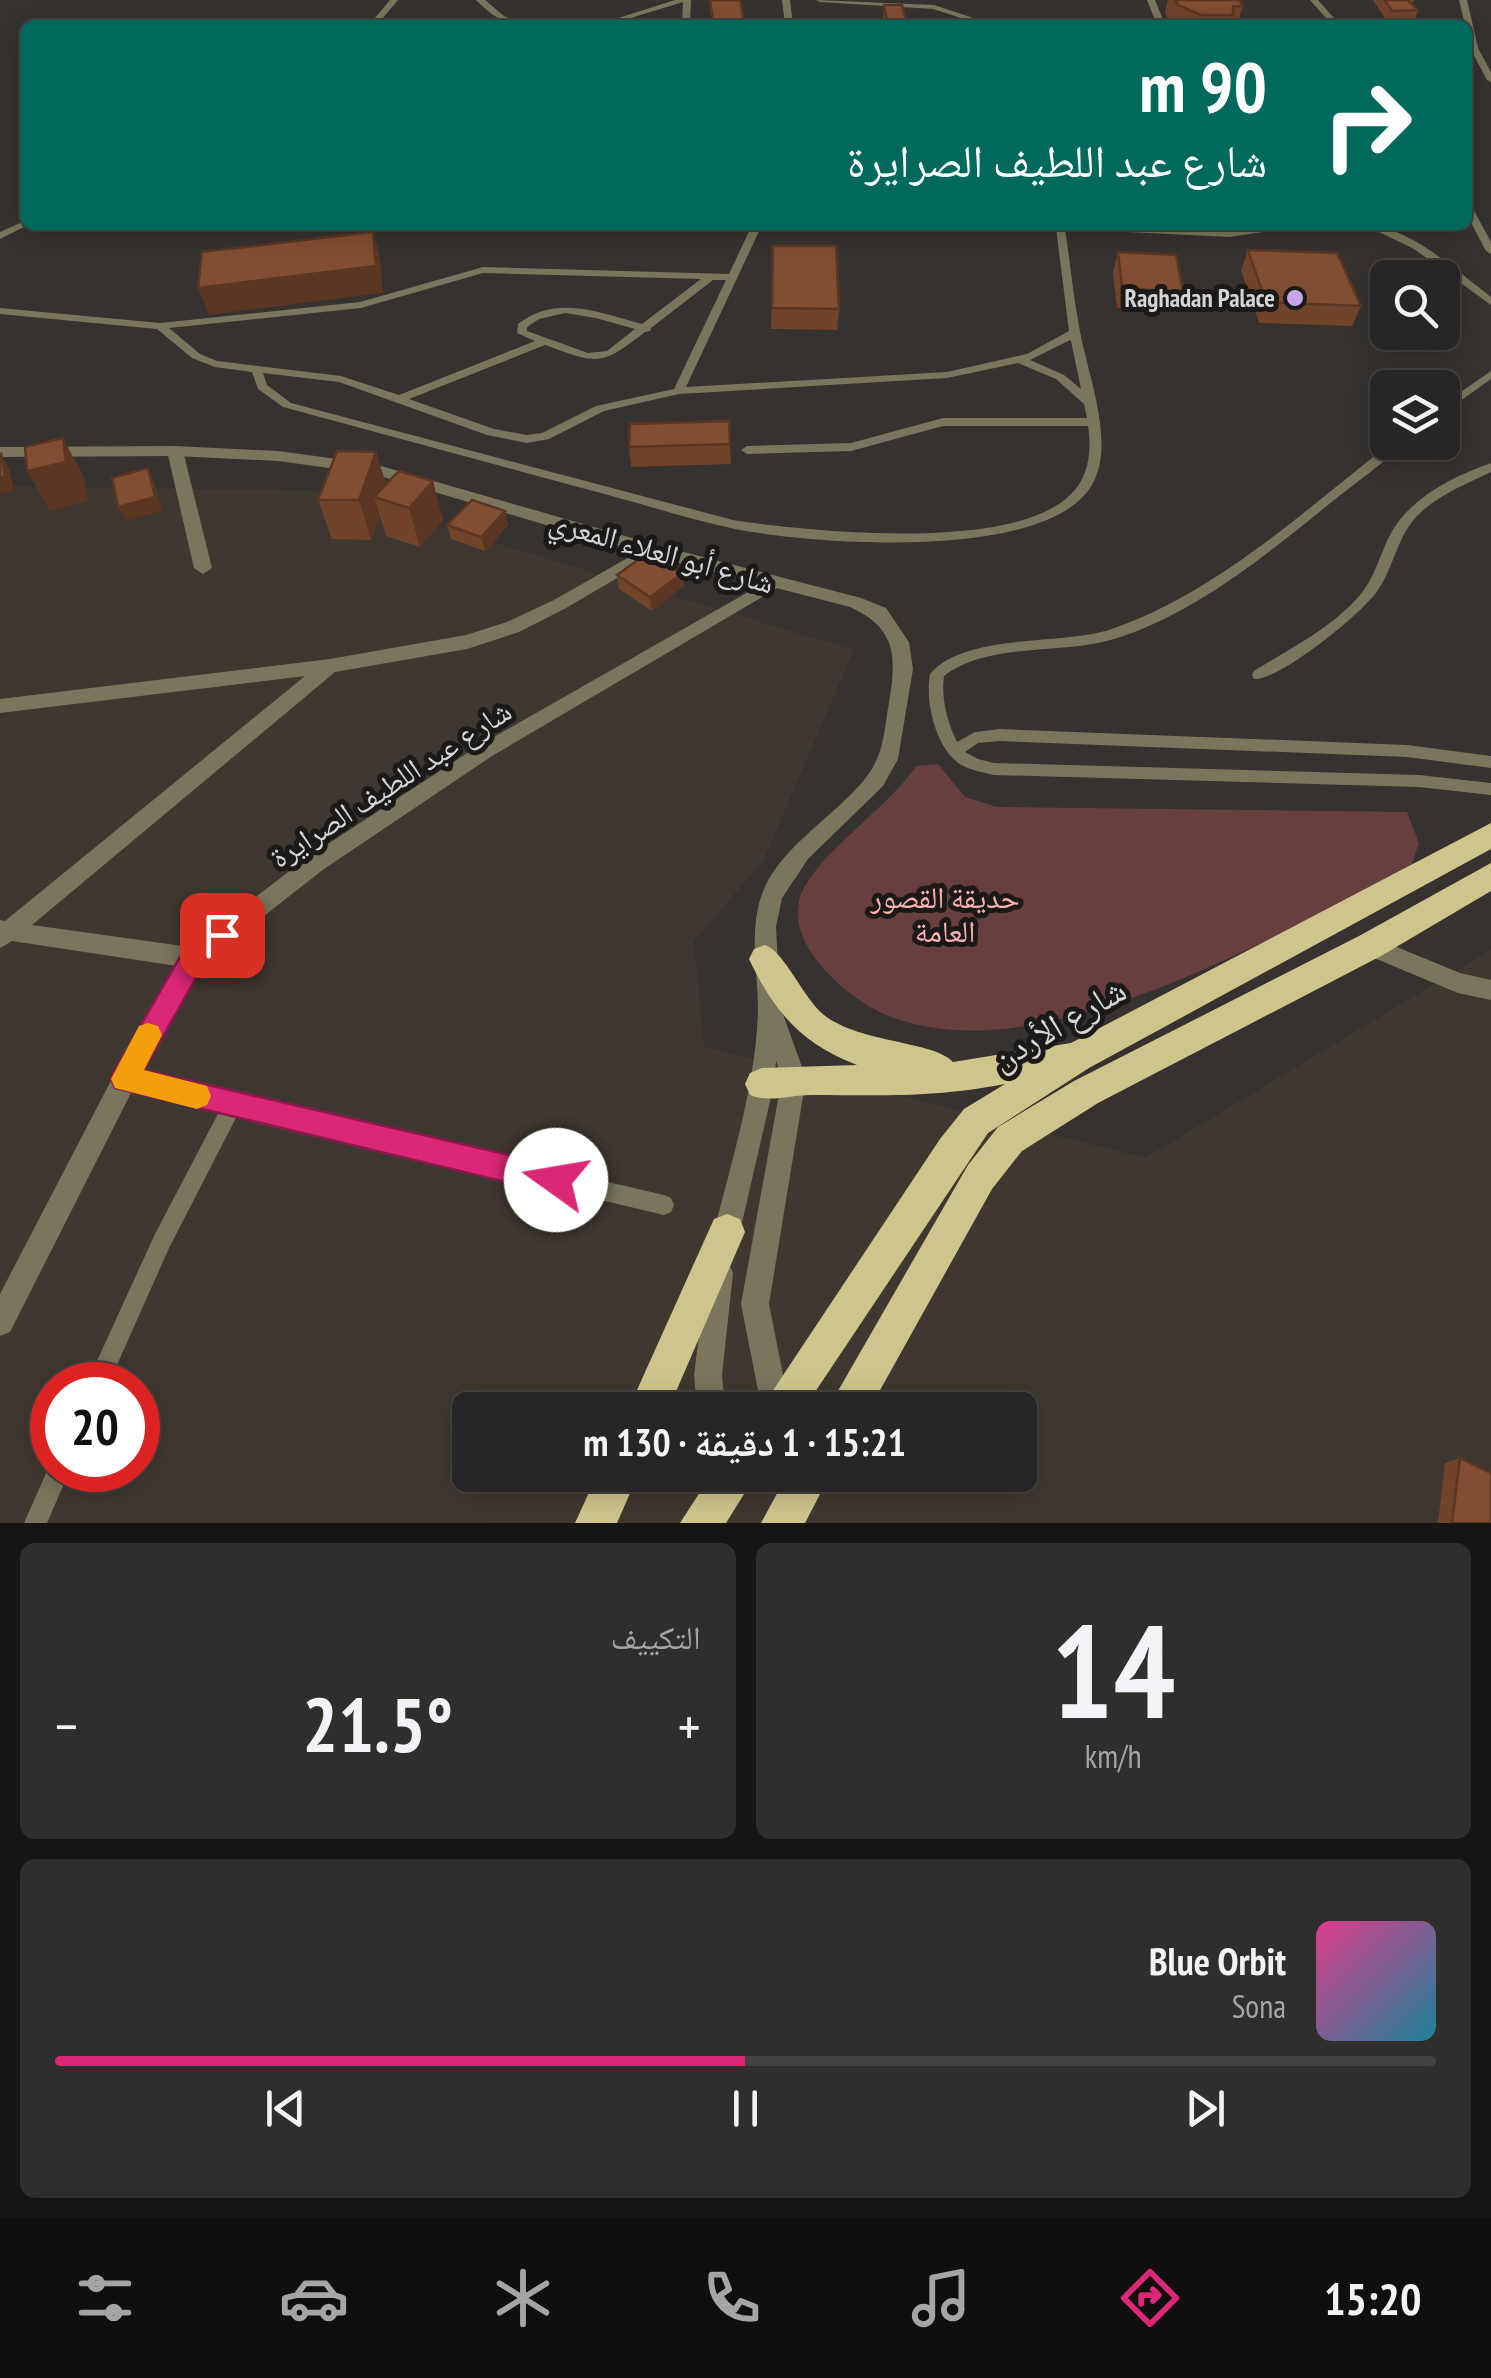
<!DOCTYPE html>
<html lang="ar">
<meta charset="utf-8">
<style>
:root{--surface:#282624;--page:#302e2c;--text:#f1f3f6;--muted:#a5a5a6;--line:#444341;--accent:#db2777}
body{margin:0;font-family:"PT Sans Narrow","Noto Naskh Arabic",sans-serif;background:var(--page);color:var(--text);direction:rtl;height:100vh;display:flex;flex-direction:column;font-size:38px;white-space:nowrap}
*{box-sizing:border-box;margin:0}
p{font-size:32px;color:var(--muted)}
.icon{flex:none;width:55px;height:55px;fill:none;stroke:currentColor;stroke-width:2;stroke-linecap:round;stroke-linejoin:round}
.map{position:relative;height:1523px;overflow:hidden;direction:ltr}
.panel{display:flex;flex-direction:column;gap:20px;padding:20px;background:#161514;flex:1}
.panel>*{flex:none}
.banner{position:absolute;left:20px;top:20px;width:1452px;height:210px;border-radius:15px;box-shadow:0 5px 25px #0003,0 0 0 2px var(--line);direction:rtl;background:#00695c;color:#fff;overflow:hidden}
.fabs{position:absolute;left:1370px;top:260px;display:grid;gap:20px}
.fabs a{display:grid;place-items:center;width:90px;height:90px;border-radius:15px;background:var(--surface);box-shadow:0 5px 25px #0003,0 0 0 2px var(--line);font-size:50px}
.speed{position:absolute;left:30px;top:1362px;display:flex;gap:20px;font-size:50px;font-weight:700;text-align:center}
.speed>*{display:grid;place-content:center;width:130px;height:130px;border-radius:50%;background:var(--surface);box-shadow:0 5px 25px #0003,0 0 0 2px var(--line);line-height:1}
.speed .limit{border:15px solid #d22;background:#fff;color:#111}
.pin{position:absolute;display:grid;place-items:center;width:85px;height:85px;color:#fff;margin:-42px;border-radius:20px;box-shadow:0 5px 15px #0006}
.me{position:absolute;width:110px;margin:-55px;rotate:283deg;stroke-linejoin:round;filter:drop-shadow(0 0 8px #0008)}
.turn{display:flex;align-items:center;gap:35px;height:210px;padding:0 40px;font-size:45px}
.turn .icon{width:130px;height:130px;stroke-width:2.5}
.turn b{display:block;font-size:70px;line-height:85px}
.big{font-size:75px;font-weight:700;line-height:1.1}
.panel .tile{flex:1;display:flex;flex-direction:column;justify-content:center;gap:15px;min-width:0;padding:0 35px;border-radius:15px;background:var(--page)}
.panel .dial{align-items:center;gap:0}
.dial b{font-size:130px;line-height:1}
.song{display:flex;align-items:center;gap:30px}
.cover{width:120px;height:120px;border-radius:15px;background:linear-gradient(135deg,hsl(330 70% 55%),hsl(190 70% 35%))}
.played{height:10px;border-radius:5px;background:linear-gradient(90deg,var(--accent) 50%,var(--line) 50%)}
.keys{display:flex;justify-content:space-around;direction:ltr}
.heat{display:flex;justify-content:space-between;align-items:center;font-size:55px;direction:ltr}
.panel .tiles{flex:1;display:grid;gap:20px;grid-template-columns:1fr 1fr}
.tile:last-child{grid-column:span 2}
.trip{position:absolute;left:452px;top:1392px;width:585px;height:100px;border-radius:15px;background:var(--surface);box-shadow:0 5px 25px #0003,0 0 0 2px var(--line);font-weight:700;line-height:100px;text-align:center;direction:rtl}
.menu{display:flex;height:160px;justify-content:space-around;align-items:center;background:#100f0e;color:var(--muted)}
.menu .icon{width:70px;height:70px}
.menu .current{color:var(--accent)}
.menu b{font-size:45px;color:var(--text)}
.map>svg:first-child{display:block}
.built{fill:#3f3830;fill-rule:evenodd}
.green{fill:#673f3e}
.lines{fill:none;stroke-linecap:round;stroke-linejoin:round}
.service{fill:#7a765d;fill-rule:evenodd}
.minor{fill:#7a765d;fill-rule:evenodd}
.tertiary{fill:#7a765d;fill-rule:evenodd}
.trunk{fill:#cfc58c;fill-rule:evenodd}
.wall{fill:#70432b}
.shaded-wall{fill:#5b3723}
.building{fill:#824e32;stroke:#5b3723;stroke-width:2.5}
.route{fill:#db2777;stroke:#8e194d;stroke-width:2.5}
.slow{fill:#f59e0b}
.poi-dot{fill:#c7a6ef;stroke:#1b1a19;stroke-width:4}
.labels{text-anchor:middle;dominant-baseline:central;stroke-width:10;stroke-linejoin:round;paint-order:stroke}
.far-poi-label{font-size:25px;font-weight:bold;fill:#d7d5d3;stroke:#1b1a19;text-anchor:end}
.street-label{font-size:30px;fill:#d7d5d3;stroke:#1b1a19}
.park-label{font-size:30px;fill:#feb2af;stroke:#1b1a19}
.near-street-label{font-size:35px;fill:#d7d5d3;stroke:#1b1a19}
</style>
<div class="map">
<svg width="1491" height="1523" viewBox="0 0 1491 1523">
<rect width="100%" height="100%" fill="#353230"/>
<path class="built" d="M 0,486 L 320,491 L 854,650 L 763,861 L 694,941 L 704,1047 L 1145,1158 L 1491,950 L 1491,1523 L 0,1523 ZM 52,1385 L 138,1385 L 138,1470 L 52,1470 ZM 470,1410 L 1020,1410 L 1020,1475 L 470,1475 Z"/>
<path class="green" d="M 938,764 L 965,797 L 997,807 L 1407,812 L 1419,843 L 1411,867 C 1272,935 983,1113 841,986 C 818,965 792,935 799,902 C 806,862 890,807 916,766 Z"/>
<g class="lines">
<g class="service">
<path d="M 390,0 L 398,0 L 377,25 L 369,25 Z"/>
<path d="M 476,0 L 485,0 L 504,16 L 526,25 C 504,25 491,15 476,0 Z"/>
<path d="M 675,0 L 691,0 L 690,25 L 682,25 L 683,2 L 608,25 L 596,25 Z"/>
<path d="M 782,0 L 790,0 L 793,25 L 785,25 Z"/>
<path d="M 816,0 L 934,5 L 995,25 L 983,25 L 933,9 L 820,2 Z"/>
<path d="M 1147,0 L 1155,0 L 1165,25 L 1157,25 Z"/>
<path d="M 1310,0 L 1318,0 L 1340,25 L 1332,25 Z"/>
<path d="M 1459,0 L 1467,0 L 1478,48 L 1491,72 L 1491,82 L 1487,80 L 1470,48 L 1468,25 L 1465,25 Z"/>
<path d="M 1468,206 L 1473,209 L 1491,242 L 1491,254 L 1486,251 L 1468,217 Z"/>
<path d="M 20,223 L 28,225 L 0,239 L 0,232 Z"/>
<path d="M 752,225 L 762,225 L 686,387 L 947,372 L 1027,354 L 1069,331 L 1056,228 L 1040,225 L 1105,225 L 1230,231 L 1270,225 L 1294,225 L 1289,228 L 1230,237 L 1065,229 C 1070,261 1073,294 1079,326 C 1086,370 1115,439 1094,481 C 1054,564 811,544 735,529 C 684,518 633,501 582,488 C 482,461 383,434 283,407 L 258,389 L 252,372 L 215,367 L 192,358 L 157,329 L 0,314 L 0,308 L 160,323 L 360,302 L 483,267 L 729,274 ZM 483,273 L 701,279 L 642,324 C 598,313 558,294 518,324 L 517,333 L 535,341 L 399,395 L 341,376 L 217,361 L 200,354 L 169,328 L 361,308 ZM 713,280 L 726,280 L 674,389 L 596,406 L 542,433 L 527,435 L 494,429 L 409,399 L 545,345 C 598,364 600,367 645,332 L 650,331 L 651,328 ZM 565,313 L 596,318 L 635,329 L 607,351 L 588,353 L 527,331 L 527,327 L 539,319 ZM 1070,340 L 1071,341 L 1081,389 L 1064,375 L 1030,360 ZM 1018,363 L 1056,379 L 1084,404 L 1087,418 L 943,418 L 851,443 L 747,446 L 741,450 L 747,454 L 851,451 L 943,426 L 1088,426 C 1092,451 1089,478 1069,496 C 1011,552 809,532 733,520 L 291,403 L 267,385 L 263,373 L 339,382 L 487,435 L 527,443 L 549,439 L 604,411 L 679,394 L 947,378 Z"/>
<path d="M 1365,225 C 1408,225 1458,272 1491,297 L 1491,305 L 1414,249 Z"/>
<path d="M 1491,371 L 1491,379 L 1442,414 L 1442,405 Z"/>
<path d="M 1392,442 L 1406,442 C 1384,463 1358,481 1334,500 C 1270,552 1194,615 1114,639 C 1061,655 988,642 944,676 C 941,699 947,721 957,742 L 975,732 L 1000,729 L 1407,745 L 1491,756 L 1491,768 L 1407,757 L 1000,741 L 978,743 L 965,752 L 978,759 L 994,763 L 1419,775 L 1491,783 L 1491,795 L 1419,787 L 994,775 C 982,772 967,770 957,762 C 935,744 925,701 930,674 C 965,632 1063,646 1112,629 C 1218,592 1305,510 1392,442 Z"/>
<path d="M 1491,463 L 1491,472 C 1466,484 1438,495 1418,515 C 1397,536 1394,567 1378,590 C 1363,613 1279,681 1254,679 L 1252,675 L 1254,671 C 1291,648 1332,628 1360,595 C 1376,576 1380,553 1391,533 C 1411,497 1454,476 1491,463 Z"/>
<path d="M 125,1070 L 664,1195 L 671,1198 L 674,1205 L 671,1212 L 664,1215 L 238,1114 L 169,1248 L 108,1385 L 86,1385 L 155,1234 L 220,1110 L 119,1085 L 116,1079 L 119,1073 Z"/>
<path d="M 51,1462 L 52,1470 L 70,1470 L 47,1523 L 24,1523 Z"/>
</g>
<g class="minor">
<path d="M 175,446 L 183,451 L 212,568 L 203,574 L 194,568 L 167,451 Z"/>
<path d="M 652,544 L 661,550 L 658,554 L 566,608 L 519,632 L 467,649 L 335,672 L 32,925 L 190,947 L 308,857 L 478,746 L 771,579 L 777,577 L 786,583 L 492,756 L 324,869 L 201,965 L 134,1087 L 10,1332 L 0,1336 L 0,1294 L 116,1071 L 177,966 L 12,941 L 0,948 L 0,920 L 5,921 L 305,676 L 0,713 L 0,699 L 330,659 L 466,635 L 507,622 L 554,600 Z"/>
<path d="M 1370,936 L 1460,973 L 1491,980 L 1491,1000 L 1458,993 L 1362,953 L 1359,946 L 1362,939 Z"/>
</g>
<g class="tertiary">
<path d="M 175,446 L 278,451 L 374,464 L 653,544 L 861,598 L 886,608 L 909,642 L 913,669 L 898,759 L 883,786 L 808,859 L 782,898 L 776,927 L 780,1006 L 806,1078 L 769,1304 L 790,1410 L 762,1410 L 741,1304 L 782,1078 L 776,1061 L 774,1084 L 738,1240 L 734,1249 L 725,1253 L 716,1249 L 712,1240 C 730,1165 756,1087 758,1010 C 758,972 749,934 761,897 C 777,846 842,813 870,772 C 882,754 884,735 887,715 C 895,665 903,631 850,607 L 652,556 L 373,474 L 278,461 L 175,456 L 0,457 L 0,447 Z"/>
<path d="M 720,1260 L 729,1264 L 733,1273 L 722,1375 L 725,1410 L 697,1410 L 694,1375 L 707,1273 L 711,1264 Z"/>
</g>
<g class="trunk">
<path d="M 1491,823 L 1491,849 L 1089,1068 L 988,1133 L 803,1410 L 760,1410 L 940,1139 L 964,1109 L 1005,1084 C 931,1098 885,1095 811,1095 C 791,1095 769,1103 750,1095 L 745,1084 L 750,1073 L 762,1068 L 857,1065 C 802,1044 774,1012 749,959 L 754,949 L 765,945 C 785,952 803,998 824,1015 C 859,1043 934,1041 953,1062 L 1071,1043 Z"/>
<path d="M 1491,863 L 1491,891 L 1381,956 L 1098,1103 L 1022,1151 L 992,1189 L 869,1410 L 827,1410 L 968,1165 L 998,1127 L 1074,1081 L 1359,936 Z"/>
<path d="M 727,1214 L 740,1219 L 745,1232 L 668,1410 L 628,1410 L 714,1219 Z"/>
<path d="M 597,1475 L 638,1475 L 617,1523 L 575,1523 Z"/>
<path d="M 711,1475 L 756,1475 L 726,1523 L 680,1523 Z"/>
<path d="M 787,1475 L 830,1475 L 805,1523 L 761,1523 Z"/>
</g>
</g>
<g class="wall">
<path d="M 709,0 L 744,21 L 744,25 L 712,25 Z"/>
<path d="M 1168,0 L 1239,0 L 1243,6 L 1237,25 L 1170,25 L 1165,13 Z"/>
<path d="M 1373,0 L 1414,0 L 1412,4 L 1418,10 L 1414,22 L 1388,23 Z"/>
<path d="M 884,5 L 906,21 L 905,25 L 884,25 L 883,17 Z"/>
<path d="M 773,246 L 839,309 L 837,330 L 771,329 Z"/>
<path d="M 1248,250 L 1361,306 L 1352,326 L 1259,323 L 1241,270 Z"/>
<path d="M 1118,252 L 1183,292 L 1177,312 L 1117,308 L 1113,272 Z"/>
<path d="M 729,421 L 731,464 L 631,467 L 629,447 Z"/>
<path d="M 376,452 L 386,484 L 443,520 L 420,547 L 386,536 L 380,516 L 371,540 L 332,539 L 318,500 Z"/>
<path d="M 505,511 L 508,525 L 485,551 L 451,539 L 447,525 Z"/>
<path d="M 683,573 L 684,586 L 652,611 L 619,589 L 617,575 Z"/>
<path d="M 1460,1458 L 1491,1523 L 1438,1523 L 1445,1463 Z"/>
</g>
<g class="shaded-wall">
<path d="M 373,232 L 380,258 L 383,293 L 209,315 L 198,288 Z"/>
<path d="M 63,438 L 84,477 L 88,501 L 50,511 L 27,471 Z"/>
<path d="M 376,452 L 388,491 L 374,497 L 380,516 L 371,540 L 359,500 Z"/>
<path d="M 1,454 L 9,468 L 14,490 L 0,494 Z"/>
<path d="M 148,468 L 154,482 L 162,511 L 126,521 L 118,507 Z"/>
<path d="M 433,481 L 443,520 L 420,547 L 409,508 Z"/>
<path d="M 505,511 L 508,525 L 485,551 L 481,537 Z"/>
<path d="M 683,573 L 684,586 L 652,611 L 650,597 Z"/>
</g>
<g class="building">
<path d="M 710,0 L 740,0 L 744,21 L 713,22 Z"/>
<path d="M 1175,0 L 1239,0 L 1243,6 L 1233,6 L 1233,15 L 1201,15 L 1178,5 Z"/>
<path d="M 1385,0 L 1408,0 L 1418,10 L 1392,11 Z"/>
<path d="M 884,5 L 902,5 L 906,21 L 887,21 Z"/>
<path d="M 373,232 L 376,266 L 198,288 L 202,252 Z"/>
<path d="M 773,246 L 836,246 L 839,309 L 772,308 Z"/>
<path d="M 1248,250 L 1337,253 L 1361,306 L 1266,302 Z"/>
<path d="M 1118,252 L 1176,255 L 1183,292 L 1122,288 Z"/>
<path d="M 729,421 L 730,444 L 629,447 L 630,424 Z"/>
<path d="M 63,438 L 66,462 L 27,471 L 25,447 Z"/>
<path d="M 337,451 L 376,452 L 359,500 L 318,500 Z"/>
<path d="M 1,454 L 5,476 L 0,478 L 0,455 Z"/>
<path d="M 148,468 L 155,497 L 118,507 L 112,478 Z"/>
<path d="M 399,471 L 433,481 L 409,508 L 374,497 Z"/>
<path d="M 472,500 L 505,511 L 481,537 L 447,525 Z"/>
<path d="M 649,552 L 683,573 L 650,597 L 617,575 Z"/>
<path d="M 1460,1458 L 1491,1473 L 1491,1523 L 1452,1523 Z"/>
</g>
<path class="route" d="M 222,924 L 235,935 L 202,967 L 144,1070 L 556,1166 L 567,1170 L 571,1180 L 567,1190 L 556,1194 L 115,1088 L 111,1079 L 115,1070 L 184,950 Z"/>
<path class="slow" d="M 148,1023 L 158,1026 L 162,1035 L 144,1070 L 207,1086 L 211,1096 L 207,1105 L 197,1109 L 115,1088 L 111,1079 L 139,1026 Z"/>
<circle class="poi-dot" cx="1295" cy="298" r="10"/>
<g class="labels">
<g class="far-poi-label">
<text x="1275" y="298">Raghadan Palace</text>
</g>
<g class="street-label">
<text transform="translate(662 551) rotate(16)">شارع أبو العلاء المعري</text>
<text transform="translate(390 783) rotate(-33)">شارع عبد اللطيف الصرايرة</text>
</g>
<g class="park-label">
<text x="945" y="896">حديقة القصور<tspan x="945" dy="34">العامة</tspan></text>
</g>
<g class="near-street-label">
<text transform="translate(1058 1023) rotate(-30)">شارع الأردن</text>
</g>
</g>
</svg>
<div class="fabs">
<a><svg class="icon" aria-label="search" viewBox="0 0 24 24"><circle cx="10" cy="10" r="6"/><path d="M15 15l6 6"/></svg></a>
<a><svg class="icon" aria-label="layers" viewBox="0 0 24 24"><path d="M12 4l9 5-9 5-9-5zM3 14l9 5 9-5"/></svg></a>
</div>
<div class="speed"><div class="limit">20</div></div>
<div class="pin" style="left:222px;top:935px;background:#d93025"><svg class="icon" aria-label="arrive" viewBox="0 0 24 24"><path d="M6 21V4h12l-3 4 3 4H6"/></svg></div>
<svg class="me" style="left:556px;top:1180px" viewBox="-20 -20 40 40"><circle r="19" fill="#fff"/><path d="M0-13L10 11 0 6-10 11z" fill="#db2777"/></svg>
<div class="trip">15:21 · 1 دقيقة · 130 m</div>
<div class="banner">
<div class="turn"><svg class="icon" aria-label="right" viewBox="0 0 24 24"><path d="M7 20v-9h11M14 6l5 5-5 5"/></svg><div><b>90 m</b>شارع عبد اللطيف الصرايرة</div></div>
</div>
</div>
<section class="panel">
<div class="tiles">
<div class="tile dial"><b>14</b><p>km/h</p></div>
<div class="tile"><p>التكييف</p>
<div class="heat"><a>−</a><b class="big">21.5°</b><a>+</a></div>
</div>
<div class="tile">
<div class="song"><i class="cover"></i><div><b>Blue Orbit</b><p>Sona</p></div></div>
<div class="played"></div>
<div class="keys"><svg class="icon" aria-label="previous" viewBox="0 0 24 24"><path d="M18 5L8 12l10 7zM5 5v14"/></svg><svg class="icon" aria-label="pause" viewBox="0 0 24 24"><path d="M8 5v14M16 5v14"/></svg><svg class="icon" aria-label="next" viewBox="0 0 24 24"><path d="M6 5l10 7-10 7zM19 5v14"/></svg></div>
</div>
</div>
</section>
<nav class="menu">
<b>15:20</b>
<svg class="icon current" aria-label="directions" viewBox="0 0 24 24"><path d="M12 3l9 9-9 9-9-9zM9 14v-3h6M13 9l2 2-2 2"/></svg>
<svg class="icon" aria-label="music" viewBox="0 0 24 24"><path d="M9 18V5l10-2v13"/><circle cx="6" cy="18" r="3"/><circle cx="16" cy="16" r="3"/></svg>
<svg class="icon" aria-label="phone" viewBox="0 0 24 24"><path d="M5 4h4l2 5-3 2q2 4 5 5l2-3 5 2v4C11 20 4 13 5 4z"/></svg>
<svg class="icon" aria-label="climate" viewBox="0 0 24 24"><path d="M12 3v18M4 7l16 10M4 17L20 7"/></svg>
<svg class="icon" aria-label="car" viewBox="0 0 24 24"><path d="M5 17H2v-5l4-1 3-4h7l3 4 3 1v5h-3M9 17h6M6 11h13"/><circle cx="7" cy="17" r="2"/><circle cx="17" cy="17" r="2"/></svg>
<svg class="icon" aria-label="filters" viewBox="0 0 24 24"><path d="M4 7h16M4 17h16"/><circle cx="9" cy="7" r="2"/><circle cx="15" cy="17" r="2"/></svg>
</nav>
